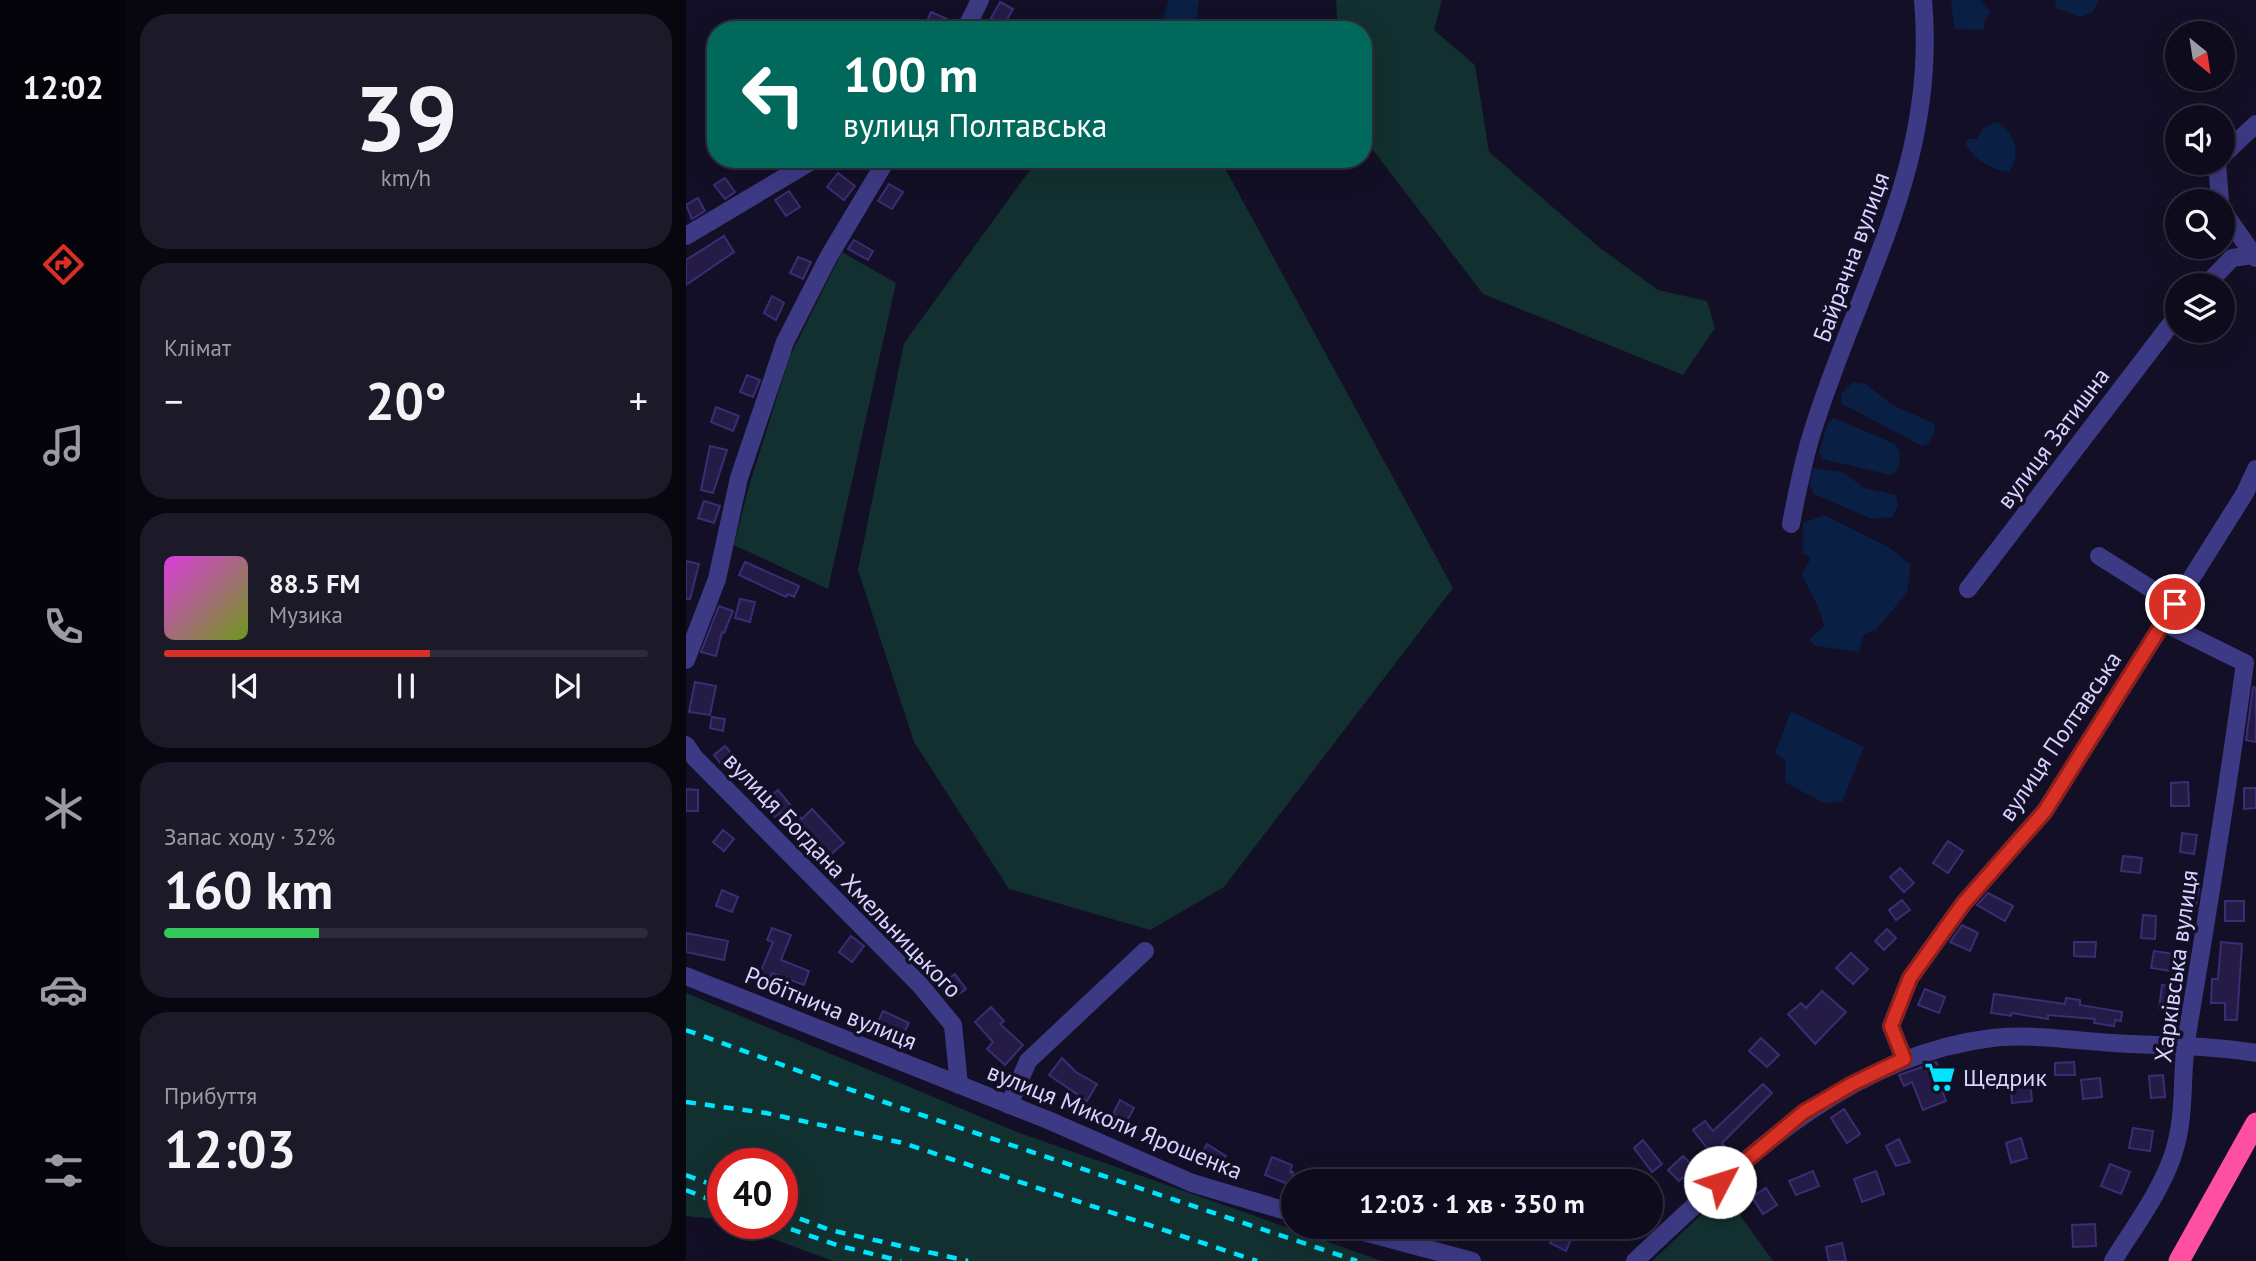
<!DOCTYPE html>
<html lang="uk">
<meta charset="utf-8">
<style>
:root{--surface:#0e0b1c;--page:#1c1929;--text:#f1f3f6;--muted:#9b9ba3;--line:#2e2b3b;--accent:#d93025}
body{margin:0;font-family:"PT Sans",sans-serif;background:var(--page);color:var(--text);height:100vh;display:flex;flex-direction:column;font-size:26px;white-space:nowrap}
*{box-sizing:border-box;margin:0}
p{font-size:23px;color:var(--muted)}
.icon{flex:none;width:38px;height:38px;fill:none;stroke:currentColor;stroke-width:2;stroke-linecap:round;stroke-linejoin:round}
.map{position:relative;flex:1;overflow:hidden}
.side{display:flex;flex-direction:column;gap:14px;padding:14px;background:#08060f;width:560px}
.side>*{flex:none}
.hud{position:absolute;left:21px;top:21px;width:665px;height:147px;border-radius:28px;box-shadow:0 7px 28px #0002,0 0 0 2px var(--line);background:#00695c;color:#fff;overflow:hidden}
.needle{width:46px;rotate:150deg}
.buttons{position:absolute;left:1479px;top:21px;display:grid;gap:14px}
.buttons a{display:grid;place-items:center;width:70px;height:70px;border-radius:50%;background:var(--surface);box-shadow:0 7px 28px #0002,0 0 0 2px var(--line);font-size:35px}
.speed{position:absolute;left:21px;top:1148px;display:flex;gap:14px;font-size:35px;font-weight:700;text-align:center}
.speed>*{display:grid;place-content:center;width:91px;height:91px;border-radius:50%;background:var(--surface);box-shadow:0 7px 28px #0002,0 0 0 2px var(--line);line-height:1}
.speed .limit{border:10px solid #d22;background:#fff;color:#111}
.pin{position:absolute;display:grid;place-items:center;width:60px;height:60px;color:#fff;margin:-30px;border:4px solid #fff;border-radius:50%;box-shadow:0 2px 7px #0007}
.me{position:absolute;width:77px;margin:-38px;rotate:50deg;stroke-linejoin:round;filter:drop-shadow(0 0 5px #0008)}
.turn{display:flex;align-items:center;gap:24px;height:147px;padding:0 21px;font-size:32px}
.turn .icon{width:91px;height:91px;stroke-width:2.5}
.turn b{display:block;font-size:49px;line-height:60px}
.big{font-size:52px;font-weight:800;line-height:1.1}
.side .card{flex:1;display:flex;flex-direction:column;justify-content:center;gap:10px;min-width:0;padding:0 24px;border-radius:28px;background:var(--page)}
.side .dial{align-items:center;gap:0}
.dial b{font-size:91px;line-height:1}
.song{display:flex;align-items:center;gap:21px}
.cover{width:84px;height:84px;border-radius:10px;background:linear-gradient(135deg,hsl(300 70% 55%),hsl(80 70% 35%))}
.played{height:7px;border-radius:4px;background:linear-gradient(90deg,var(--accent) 55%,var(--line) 55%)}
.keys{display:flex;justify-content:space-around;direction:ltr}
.heat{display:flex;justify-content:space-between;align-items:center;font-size:38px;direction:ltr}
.charge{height:10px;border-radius:5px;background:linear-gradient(90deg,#34c759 32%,var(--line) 0)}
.trip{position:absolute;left:595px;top:1169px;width:382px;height:70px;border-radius:35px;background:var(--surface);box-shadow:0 7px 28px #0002,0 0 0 2px var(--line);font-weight:800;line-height:70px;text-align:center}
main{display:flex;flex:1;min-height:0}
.tabs{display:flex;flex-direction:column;width:126px;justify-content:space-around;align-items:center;background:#06040b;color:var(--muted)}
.tabs .icon{width:49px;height:49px}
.tabs .on{color:var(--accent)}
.tabs b{font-size:32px;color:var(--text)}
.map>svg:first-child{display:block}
.green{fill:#12302f}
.water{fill:#0a1f44}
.building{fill:#241b47;stroke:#3b2d73;stroke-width:2}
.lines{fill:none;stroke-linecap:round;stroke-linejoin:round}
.minor{stroke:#3d3a85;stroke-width:18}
.highway{stroke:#ff4fa3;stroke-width:21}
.rail{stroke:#00e5ff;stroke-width:4.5;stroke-dasharray:10 9;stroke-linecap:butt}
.route-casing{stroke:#8d1f18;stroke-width:18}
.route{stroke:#d93025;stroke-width:12}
.labels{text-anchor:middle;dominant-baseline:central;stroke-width:7;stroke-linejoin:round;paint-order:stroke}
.street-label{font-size:24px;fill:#d9d4ff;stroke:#130f26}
.poi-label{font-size:24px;fill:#d9d4ff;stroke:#130f26;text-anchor:start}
</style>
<main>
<nav class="tabs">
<b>12:02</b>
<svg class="icon on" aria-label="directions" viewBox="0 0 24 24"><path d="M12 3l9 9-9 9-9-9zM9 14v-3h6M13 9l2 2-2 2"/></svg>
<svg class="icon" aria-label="music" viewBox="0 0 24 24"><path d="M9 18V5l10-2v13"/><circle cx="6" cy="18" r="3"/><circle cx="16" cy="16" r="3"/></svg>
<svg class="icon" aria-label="phone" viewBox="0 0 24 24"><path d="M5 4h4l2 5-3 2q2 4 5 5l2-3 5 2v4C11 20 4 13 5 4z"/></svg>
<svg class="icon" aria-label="climate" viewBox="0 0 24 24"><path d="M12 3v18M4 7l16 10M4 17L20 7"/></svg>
<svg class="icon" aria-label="car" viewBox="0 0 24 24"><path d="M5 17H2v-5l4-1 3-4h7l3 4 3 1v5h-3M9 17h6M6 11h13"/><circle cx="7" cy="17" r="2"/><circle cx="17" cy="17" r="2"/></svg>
<svg class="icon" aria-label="filters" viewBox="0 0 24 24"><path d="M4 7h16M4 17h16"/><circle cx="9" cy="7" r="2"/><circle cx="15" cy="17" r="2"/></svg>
</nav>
<section class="side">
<div class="card dial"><b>39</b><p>km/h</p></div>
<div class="card"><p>Клімат</p>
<div class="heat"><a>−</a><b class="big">20°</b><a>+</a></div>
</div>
<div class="card">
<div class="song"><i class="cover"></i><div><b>88.5 FM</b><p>Музика</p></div></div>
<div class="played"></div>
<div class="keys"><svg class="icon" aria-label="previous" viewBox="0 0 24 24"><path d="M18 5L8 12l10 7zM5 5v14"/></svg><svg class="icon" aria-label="pause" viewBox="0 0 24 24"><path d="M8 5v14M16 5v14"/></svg><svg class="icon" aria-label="next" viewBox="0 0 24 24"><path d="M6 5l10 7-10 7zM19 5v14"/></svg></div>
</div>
<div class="card"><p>Запас ходу · 32%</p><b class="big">160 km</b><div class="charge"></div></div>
<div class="card"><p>Прибуття</p><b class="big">12:03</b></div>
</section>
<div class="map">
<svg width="1570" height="1261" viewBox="0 0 1570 1261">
<rect width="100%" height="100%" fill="#130f26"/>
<g class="green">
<path d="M 650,0 L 756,0 L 748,30 L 789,65 L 803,152 L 914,248 L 972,290 L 1021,301 L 1029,328 L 997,375 L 797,294 L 677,137 L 677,30 L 652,30 Z"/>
<path d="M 352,159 L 534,159 L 767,588 L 538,887 L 464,930 L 323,889 L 228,742 L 172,570 L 218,343 Z"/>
<path d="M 156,252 L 210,283 L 142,589 L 48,545 L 63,486 L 104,356 Z"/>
<path d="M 0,993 L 331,1132 L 696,1261 L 147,1261 L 44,1223 L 96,1223 L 96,1164 L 37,1164 L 37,1220 L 0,1216 Z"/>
<path d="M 1038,1193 L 1087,1261 L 966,1261 Z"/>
</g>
<g class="water">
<path d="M 483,0 L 513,0 L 509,30 L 473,30 Z"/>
<path d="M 1265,0 L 1294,0 L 1305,12 L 1299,19 L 1298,30 L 1268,29 Z"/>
<path d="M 1369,0 L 1413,0 L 1406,13 L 1394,17 L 1370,8 Z"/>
<path d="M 1312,122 C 1329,133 1336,155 1323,172 C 1305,170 1288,159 1279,143 L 1283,139 L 1291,139 L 1298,127 Z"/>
<path d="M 1167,382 L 1180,384 L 1206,405 L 1249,424 L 1248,433 L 1242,444 L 1236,446 L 1155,403 L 1156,393 Z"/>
<path d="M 1148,418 L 1209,444 L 1214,453 L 1213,468 L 1205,475 L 1135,459 L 1133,451 L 1142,423 Z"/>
<path d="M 1127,468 L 1157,472 L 1178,488 L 1210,495 L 1212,506 L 1207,517 L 1186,519 L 1128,494 L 1123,485 Z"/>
<path d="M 1138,515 L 1202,547 L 1225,565 L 1221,592 L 1190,630 L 1178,634 L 1173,652 L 1130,646 L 1123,640 L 1138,626 C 1135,608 1123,592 1116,574 L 1125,558 L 1117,553 L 1117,523 Z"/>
<path d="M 1105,711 L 1178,747 L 1156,802 L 1137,803 L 1099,782 L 1100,761 L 1089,753 Z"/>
</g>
<g class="building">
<path d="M 314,2 L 327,9 L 318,25 L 305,18 Z"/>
<path d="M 245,12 L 261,19 L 256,30 L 237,30 Z"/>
<path d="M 152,173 L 169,186 L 158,200 L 141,187 Z"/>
<path d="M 39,178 L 49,192 L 39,199 L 28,185 Z"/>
<path d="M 203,184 L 217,192 L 206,209 L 192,201 Z"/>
<path d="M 103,191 L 114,207 L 100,216 L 89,200 Z"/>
<path d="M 12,198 L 19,211 L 6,219 L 0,205 Z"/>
<path d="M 38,236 L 48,252 L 0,285 L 0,260 Z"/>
<path d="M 168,240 L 187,251 L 182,260 L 162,249 Z"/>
<path d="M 112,257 L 125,262 L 117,279 L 104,273 Z"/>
<path d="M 86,296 L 98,303 L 90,320 L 78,313 Z"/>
<path d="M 61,375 L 74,380 L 67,397 L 54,392 Z"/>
<path d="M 30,407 L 53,416 L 47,431 L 25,422 Z"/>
<path d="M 24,446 L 41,450 L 27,493 L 15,490 Z"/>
<path d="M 18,501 L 34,506 L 28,523 L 12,518 Z"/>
<path d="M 0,561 L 13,564 L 4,599 L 0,599 Z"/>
<path d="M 59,562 L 113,586 L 108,597 L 102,594 L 100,597 L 53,575 Z"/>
<path d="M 54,599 L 69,602 L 64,622 L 49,618 Z"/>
<path d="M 33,606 L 47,611 L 38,633 L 36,632 L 30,656 L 15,652 Z"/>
<path d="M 9,682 L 30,686 L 24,715 L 3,712 Z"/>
<path d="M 1567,687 L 1570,688 L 1570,742 L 1560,740 Z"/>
<path d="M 26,717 L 39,719 L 37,731 L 24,728 Z"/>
<path d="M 39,746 L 51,760 L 39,769 L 28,755 Z"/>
<path d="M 1502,782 L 1503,806 L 1485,806 L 1485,783 Z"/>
<path d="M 1558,788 L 1570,788 L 1570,808 L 1558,809 Z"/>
<path d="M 0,789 L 12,790 L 12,811 L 0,811 Z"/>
<path d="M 92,790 L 116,819 L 126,809 L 158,843 L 143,856 L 123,832 L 118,836 L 96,812 L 89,817 L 76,803 Z"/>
<path d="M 37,830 L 48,839 L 38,851 L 27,842 Z"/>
<path d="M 1496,833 L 1511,835 L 1508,854 L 1494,852 Z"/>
<path d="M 1262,841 L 1277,851 L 1262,873 L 1247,863 Z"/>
<path d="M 1437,856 L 1456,858 L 1454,873 L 1435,871 Z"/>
<path d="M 1214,868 L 1228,883 L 1218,892 L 1204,877 Z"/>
<path d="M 1497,886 L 1513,888 L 1510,905 L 1494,903 Z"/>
<path d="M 36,890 L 52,897 L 46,912 L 30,906 Z"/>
<path d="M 1302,893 L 1327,906 L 1319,921 L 1291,905 Z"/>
<path d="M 1216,900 L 1224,910 L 1210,920 L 1203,910 Z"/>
<rect x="1539" y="901" width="19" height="20"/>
<path d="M 1457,915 L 1470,916 L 1469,939 L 1455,938 Z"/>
<path d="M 1276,925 L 1292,933 L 1284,951 L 1264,942 Z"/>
<path d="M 86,928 L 105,935 L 95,960 L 123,971 L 118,985 L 86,973 L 84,978 L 74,973 L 87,942 L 81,940 Z"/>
<path d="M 1201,929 L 1210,938 L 1198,950 L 1189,941 Z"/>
<path d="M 0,933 L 42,941 L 38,960 L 0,952 Z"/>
<path d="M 165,936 L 178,946 L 166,962 L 153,952 Z"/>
<path d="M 1388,942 L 1410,942 L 1409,957 L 1388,956 Z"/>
<path d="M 1535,942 L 1556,944 L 1551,1020 L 1539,1020 L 1539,1003 L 1525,1003 L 1526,979 L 1532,979 Z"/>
<path d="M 1468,951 L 1488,954 L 1485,971 L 1465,968 Z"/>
<path d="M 1165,953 L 1182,969 L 1167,984 L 1150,968 Z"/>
<path d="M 269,974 L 280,989 L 266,999 L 255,984 Z"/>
<path d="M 1476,985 L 1490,987 L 1487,1011 L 1473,1009 Z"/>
<path d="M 1239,989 L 1259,997 L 1253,1013 L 1232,1005 Z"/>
<path d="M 1136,991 L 1160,1012 L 1129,1044 L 1102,1014 L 1115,1003 L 1120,1008 Z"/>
<path d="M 1308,994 L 1379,1004 L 1380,998 L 1394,1000 L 1394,1005 L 1436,1012 L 1435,1021 L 1429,1020 L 1428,1026 L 1408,1023 L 1409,1019 L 1362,1015 L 1362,1019 L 1326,1013 L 1325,1016 L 1305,1013 Z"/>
<path d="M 305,1007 L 318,1021 L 314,1024 L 337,1045 L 319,1065 L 301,1049 L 307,1042 L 289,1022 Z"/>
<path d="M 197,1011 L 223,1023 L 212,1044 L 187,1032 Z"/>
<path d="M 1075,1038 L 1093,1055 L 1081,1067 L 1063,1051 Z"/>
<path d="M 376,1058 L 390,1072 L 411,1084 L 401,1101 L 363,1075 Z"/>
<path d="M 1250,1062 L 1254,1070 L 1249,1072 L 1260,1101 L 1237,1110 L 1226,1082 L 1218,1086 L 1213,1075 Z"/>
<path d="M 1388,1062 L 1389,1075 L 1369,1075 L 1369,1063 Z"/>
<path d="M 1477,1075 L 1479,1097 L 1465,1098 L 1463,1076 Z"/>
<path d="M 1344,1078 L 1346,1101 L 1326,1103 L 1324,1081 Z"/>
<path d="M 1414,1078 L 1416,1097 L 1397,1099 L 1395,1080 Z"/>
<path d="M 1077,1084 L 1086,1093 L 1036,1143 L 1040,1148 L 1028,1157 L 1007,1130 L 1019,1121 L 1027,1131 Z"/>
<path d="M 434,1100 L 448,1108 L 441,1121 L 427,1114 Z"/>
<path d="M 1158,1109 L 1174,1134 L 1161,1143 L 1145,1118 Z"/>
<path d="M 1447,1128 L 1467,1131 L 1464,1151 L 1443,1148 Z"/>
<path d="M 1335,1138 L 1341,1158 L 1325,1163 L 1320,1143 Z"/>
<path d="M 1213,1139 L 1224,1162 L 1210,1166 L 1200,1146 Z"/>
<path d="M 957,1140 L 976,1164 L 966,1172 L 948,1148 Z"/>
<path d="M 521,1144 L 540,1156 L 533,1168 L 514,1157 Z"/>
<path d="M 997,1156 L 1008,1167 L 993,1181 L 982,1170 Z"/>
<path d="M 586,1157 L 606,1165 L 604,1172 L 607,1172 L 607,1186 L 579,1175 Z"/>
<path d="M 1424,1164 L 1444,1172 L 1435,1194 L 1415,1186 Z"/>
<path d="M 1127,1171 L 1133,1186 L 1110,1195 L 1103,1181 Z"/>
<path d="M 1190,1171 L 1198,1194 L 1176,1202 L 1168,1179 Z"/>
<path d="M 1080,1188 L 1091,1205 L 1077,1214 L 1066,1197 Z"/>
<path d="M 1409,1224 L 1410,1246 L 1387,1247 L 1386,1225 Z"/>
<path d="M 871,1228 L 887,1235 L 880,1251 L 864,1243 Z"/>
<path d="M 1156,1243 L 1160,1261 L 1143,1261 L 1140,1247 Z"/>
</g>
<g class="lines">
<g class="minor">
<path d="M 279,30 L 294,0"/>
<path d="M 1536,156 L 1570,124"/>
<path d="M 1531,163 L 1534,201"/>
<path d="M 1536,210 L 1570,258"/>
<path d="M 0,236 L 129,159"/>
<path d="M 1520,285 L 1546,258 L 1567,255"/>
<path d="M 1105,524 C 1111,493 1117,460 1127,430 C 1173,282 1252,165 1237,0"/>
<path d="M 1413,556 L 1489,604"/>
<path d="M 1282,589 L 1491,316"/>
<path d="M 0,660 L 31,579 L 53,478 L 99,342 L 143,256 L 201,159"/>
<path d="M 0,745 L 9,758 L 234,985 L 267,1025 L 273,1085"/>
<path d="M 0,976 L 362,1120 L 506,1183 L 607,1213"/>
<path d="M 1218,1059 L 1205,1026 L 1224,978 L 1277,904 L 1359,811 L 1559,493 L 1570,469"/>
<path d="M 323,1105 L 342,1061 L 459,951"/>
<path d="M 659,1227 L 786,1261"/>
<path d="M 949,1261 C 1052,1165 1158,1056 1306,1038 C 1342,1033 1390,1041 1427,1043 C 1474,1046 1524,1045 1570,1053"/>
<path d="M 1427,1261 C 1448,1227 1474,1193 1487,1155 C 1501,1111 1494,1078 1501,1035 C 1522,911 1542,787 1559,663 L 1478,623"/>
</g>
<path class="highway" d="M 1493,1261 L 1570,1123"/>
<g class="rail">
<path d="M 0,1030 L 215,1108 L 671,1261"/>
<path d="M 0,1102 L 80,1113 L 217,1143 L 571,1261"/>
<path d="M 0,1175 L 37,1189"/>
<path d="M 0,1190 L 37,1205"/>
<path d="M 96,1212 L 144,1230 L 282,1261"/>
<path d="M 87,1223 L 154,1246 L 215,1261"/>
</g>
</g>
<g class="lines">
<g class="route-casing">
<path id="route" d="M 1034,1182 L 1118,1112 L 1166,1084 L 1218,1059 L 1205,1026 L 1224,978 L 1277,904 L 1359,811 L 1489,604"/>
</g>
<use href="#route" class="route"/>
</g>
<defs>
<g id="supermarket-bare" transform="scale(2.415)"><path d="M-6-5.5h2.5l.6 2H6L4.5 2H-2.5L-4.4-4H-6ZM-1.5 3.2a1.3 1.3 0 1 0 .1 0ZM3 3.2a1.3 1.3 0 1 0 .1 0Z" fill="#00e5ff" stroke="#130f26" stroke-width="2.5" paint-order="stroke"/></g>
</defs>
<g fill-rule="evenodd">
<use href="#supermarket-bare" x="1254" y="1077"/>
</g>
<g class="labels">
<g class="street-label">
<text transform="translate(1165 257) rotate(-70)">Байрачна вулиця</text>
<text transform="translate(1367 438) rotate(-53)">вулиця Затишна</text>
<text transform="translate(1374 736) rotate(-56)">вулиця Полтавська</text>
<text transform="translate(157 875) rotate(46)">вулиця Богдана Хмельницького</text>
<text transform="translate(1490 966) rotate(-82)">Харківська вулиця</text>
<text transform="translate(145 1008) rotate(22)">Робітнича вулиця</text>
<text transform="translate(429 1121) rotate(22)">вулиця Миколи Ярошенка</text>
</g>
<g class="poi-label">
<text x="1277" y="1077">Щедрик</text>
</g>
</g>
</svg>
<div class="buttons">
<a><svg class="needle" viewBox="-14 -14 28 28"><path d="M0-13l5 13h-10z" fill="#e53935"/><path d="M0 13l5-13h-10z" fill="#9b9ba3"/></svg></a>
<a><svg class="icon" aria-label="sound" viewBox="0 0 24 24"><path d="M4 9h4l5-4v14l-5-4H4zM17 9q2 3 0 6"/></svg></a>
<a><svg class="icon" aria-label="search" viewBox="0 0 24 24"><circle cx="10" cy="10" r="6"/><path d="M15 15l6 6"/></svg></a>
<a><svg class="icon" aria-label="layers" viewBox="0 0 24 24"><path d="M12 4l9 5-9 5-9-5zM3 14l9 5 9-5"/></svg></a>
</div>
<div class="speed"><div class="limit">40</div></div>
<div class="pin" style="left:1489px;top:604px;background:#d93025"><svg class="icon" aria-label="arrive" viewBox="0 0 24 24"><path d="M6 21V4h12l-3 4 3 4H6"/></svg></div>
<svg class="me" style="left:1034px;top:1182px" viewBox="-20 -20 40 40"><circle r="19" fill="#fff"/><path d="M0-13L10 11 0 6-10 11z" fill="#d93025"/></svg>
<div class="trip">12:03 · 1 хв · 350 m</div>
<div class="hud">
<div class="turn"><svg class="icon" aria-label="left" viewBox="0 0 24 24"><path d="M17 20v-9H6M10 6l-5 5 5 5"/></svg><div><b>100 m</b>вулиця Полтавська</div></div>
</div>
</div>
</main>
